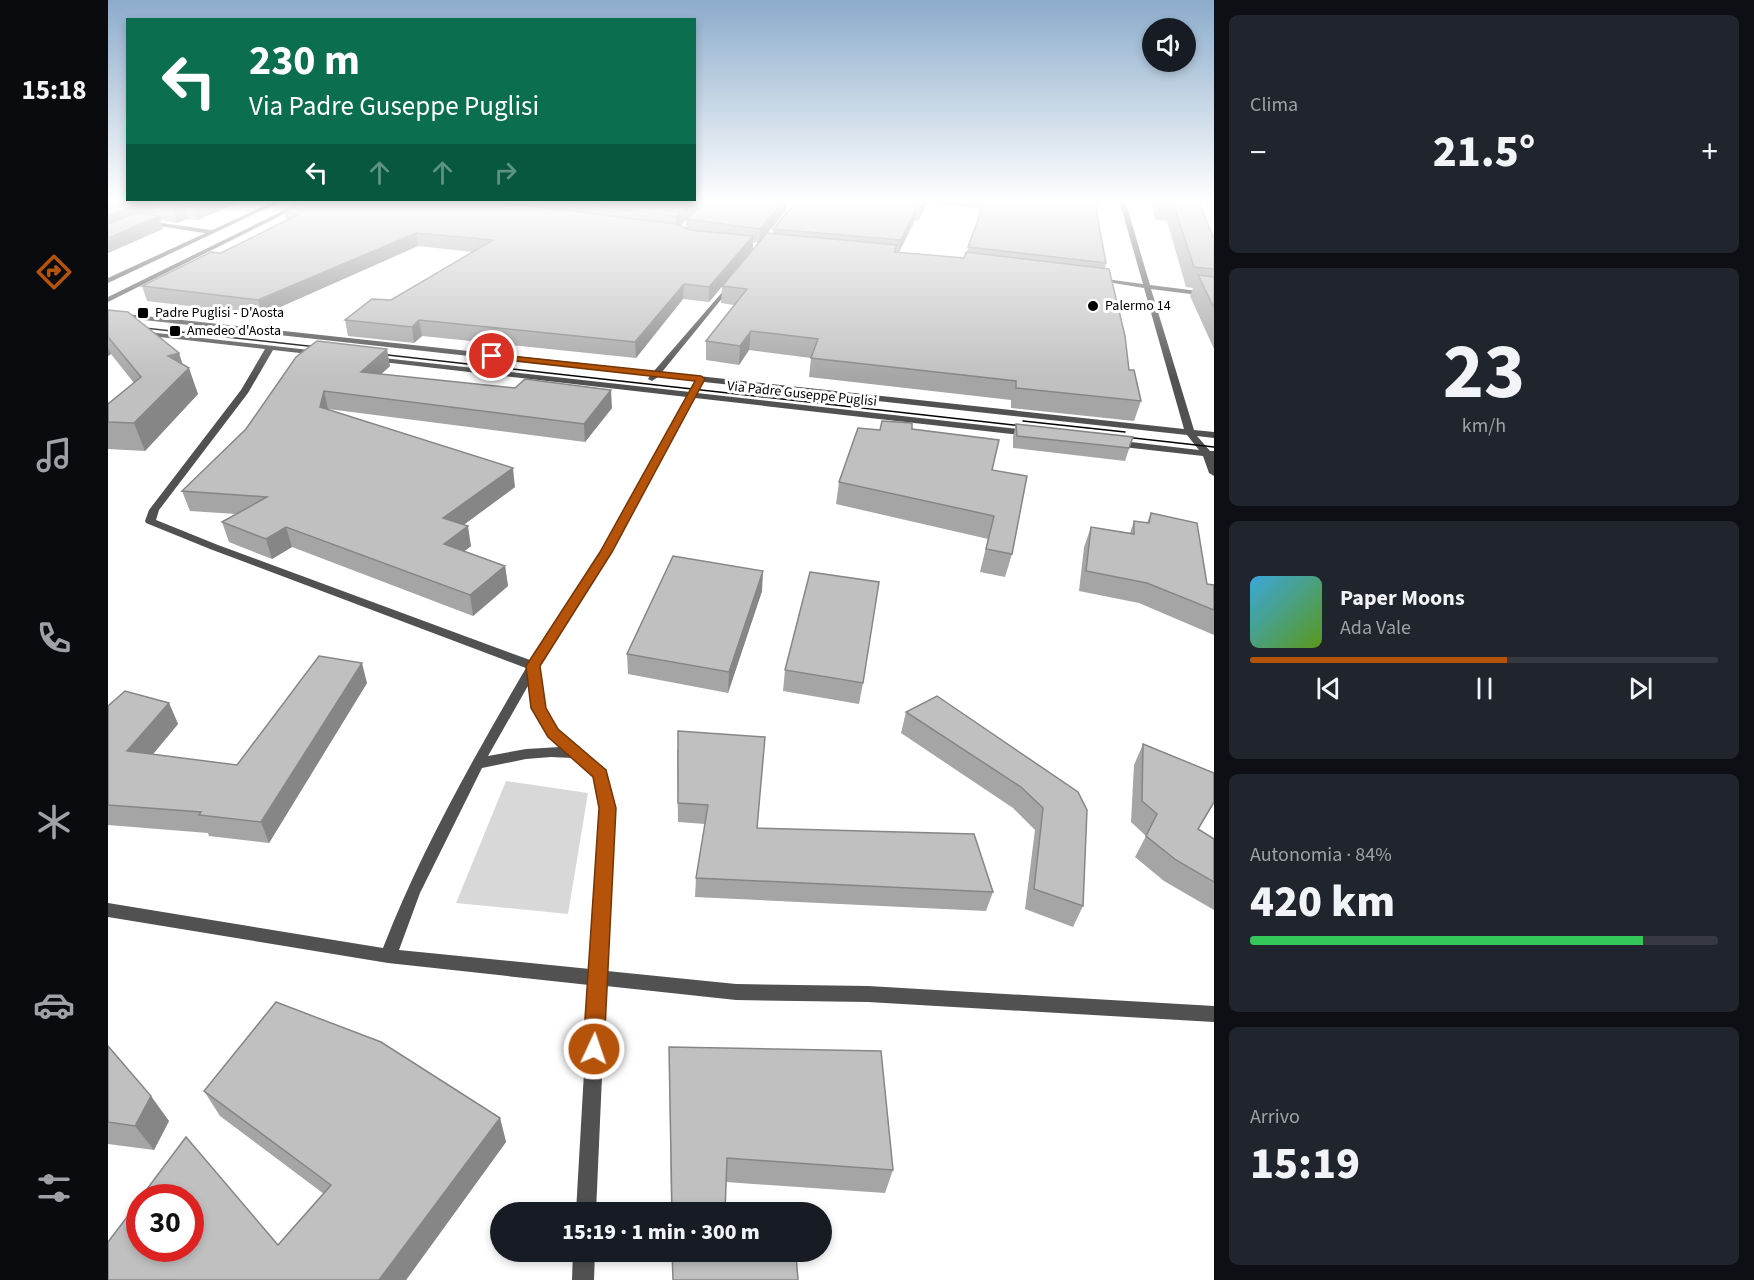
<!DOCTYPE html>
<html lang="it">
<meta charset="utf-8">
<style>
:root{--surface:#171b24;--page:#20242c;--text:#f1f3f6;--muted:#9ea1a6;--line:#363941;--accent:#b45309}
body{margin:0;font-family:"Source Sans 3",sans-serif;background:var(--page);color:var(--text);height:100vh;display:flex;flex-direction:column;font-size:22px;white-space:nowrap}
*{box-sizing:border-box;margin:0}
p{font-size:20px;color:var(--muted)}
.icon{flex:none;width:33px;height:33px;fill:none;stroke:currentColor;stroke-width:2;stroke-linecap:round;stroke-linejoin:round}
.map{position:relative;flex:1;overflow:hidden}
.side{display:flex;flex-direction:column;gap:15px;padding:15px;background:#0d0f14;width:540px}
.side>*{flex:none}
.banner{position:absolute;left:18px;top:18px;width:570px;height:183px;border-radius:0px;box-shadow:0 3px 9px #0003;background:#0b6e4f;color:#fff;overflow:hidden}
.tools{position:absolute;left:1034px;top:18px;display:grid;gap:12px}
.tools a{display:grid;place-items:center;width:54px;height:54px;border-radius:50%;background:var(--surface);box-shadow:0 3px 9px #0003;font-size:30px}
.speed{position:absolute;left:18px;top:1184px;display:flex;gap:12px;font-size:30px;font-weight:700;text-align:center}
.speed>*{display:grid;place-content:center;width:78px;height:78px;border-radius:50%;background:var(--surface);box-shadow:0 3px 9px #0003;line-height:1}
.speed .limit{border:9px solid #d22;background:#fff;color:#111}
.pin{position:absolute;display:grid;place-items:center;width:51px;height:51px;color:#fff;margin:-26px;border:3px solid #fff;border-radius:50%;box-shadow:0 2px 6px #0007}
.me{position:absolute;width:66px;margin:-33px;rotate:3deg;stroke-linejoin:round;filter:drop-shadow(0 0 4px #0008)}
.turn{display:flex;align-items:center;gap:21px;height:126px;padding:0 24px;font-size:27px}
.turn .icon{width:78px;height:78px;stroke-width:2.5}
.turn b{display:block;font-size:42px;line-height:51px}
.lanes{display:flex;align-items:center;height:57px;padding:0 24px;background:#0003;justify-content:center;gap:30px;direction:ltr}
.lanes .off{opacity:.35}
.big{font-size:45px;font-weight:800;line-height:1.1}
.side .tile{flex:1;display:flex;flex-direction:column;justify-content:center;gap:9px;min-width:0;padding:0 21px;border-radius:9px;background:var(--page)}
.side .dial{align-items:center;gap:0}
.dial b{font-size:78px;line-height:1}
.song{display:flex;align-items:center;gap:18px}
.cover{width:72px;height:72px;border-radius:9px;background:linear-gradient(135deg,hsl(200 70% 55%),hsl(90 70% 35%))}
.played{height:6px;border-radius:3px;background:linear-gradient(90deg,var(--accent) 55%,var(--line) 55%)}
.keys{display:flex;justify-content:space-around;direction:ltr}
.heat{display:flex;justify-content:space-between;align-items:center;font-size:33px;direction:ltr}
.charge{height:9px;border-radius:4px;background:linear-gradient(90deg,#34c759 84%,var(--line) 0)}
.trip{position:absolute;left:382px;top:1202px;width:342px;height:60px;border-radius:30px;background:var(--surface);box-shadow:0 3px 9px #0003;font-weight:800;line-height:60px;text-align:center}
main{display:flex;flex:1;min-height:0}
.menu{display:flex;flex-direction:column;width:108px;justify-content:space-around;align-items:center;background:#090b0e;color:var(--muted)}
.menu .icon{width:42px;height:42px}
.menu .active{color:var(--accent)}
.menu b{font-size:27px;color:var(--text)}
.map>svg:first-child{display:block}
.green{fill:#d8d8d8}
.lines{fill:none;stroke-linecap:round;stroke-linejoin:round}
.minor{fill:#515151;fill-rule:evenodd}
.tertiary{fill:#515151;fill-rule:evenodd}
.tram{stroke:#000;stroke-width:1.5}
.wall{fill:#a5a5a5;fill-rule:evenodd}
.shaded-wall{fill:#868686}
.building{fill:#c0c0c0;stroke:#868686;stroke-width:1.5}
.route{fill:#b45309;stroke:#753606;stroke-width:1.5}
.poi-dot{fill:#000;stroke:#fff;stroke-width:2}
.labels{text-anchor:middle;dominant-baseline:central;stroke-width:6;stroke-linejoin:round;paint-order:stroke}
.far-poi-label{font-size:14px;fill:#000;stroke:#fff;text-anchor:start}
.far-street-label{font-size:14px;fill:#000;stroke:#fff}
</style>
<main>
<nav class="menu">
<b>15:18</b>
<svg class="icon active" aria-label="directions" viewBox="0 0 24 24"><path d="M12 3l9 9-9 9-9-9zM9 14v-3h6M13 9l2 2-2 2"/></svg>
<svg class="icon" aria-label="music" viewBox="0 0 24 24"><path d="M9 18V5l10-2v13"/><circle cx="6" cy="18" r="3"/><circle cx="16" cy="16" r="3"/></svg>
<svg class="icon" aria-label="phone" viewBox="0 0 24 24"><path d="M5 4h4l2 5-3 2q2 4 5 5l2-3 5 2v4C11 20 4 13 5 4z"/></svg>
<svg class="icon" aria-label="climate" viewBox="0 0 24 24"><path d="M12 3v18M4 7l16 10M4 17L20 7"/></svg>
<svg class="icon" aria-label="car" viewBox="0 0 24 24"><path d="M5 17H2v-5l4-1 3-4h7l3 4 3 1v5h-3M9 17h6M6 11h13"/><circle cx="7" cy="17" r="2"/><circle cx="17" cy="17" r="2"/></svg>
<svg class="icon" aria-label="filters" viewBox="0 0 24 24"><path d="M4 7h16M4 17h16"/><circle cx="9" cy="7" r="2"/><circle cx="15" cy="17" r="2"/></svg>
</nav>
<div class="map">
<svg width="1106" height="1280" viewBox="0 0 1106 1280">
<rect width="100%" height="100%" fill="#fff"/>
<path class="green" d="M 398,781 L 480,793 L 460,914 L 348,903 Z"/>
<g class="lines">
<g class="minor">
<path d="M 1011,200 L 1017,200 L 1042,285 L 1106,293 L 1106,297 L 1043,289 L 1086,430 L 1106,432 L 1106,438 L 1089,436 L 1102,451 L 1106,451 L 1106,476 L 1101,473 L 1095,456 L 1006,446 L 1001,443 L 1006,440 L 1091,450 L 1079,435 L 596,382 L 589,393 L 920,430 L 924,433 L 920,436 L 587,398 L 503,552 L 431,666 L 436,708 L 450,730 L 499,774 L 506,808 L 499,971 L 628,984 L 760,986 L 1106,1006 L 1106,1022 L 760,1002 L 628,1000 L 498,986 L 488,1212 L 468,1212 L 481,985 L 280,963 L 0,917 L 0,903 L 275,948 C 313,850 365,759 418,668 L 102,549 L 38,523 L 37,521 L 41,510 L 133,390 L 157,349 L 34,335 L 30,333 L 31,331 L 210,351 L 214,353 L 210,355 L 165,350 L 140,393 L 51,510 L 48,520 L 110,545 L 422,660 L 493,552 L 579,397 L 266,361 L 262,359 L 266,357 L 582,392 L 588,381 L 550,377 L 544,381 L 540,379 L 542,376 L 0,316 L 0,312 L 546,371 L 623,282 L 625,283 L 625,285 L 554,372 L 1076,429 L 1036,288 L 987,280 L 990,278 L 1035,284 ZM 421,684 L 423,708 L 440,736 L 452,747 L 418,749 L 380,756 ZM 443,757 L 464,758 L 485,776 L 492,808 L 482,969 L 291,950 L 312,893 L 374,768 L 418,759 Z"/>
<path d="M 40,221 L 103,230 L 106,232 L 103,234 L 38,224 Z"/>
<path d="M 465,1251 L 487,1251 L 486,1280 L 464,1280 Z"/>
</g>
<g class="tertiary">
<path d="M 169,200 L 176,200 L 0,283 L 0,278 Z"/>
<path d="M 197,200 L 204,200 L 0,302 L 0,297 Z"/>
</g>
<g class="tram">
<path d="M 0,324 L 218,348"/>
<path d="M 262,353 L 924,427"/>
<path d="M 915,421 L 1017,432"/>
<path d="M 1008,436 L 1106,447"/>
</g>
</g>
<g class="wall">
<path d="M 0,200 L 135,200 L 90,220 L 79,219 L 69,223 L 52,220 L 55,229 L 0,253 Z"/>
<path d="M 196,200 L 687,200 L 684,204 L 678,203 L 678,211 L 651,243 L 645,242 L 645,250 L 665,234 L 665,229 L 690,200 L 990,200 L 989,215 L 998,263 L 997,269 L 1021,370 L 1033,401 L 1026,421 L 903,408 L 903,400 L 701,377 L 703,358 L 641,350 L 631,365 L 598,360 L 598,341 L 626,305 L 613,303 L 614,286 L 601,302 L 575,299 L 528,358 L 314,336 L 306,343 L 240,336 L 237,320 L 283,300 L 365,252 L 310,246 L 154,315 L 39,301 L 34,286 L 113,253 L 178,220 L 176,211 ZM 819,204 L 871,208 L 870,213 L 872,213 L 860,247 L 859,252 L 856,258 L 791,252 L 807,220 L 810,221 ZM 578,220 L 578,228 L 572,225 Z"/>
<path d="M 1042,200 L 1090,200 L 1106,239 L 1106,349 L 1082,296 L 1085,288 L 1078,287 L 1059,221 L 1048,220 Z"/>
<path d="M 0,310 L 71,353 L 74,364 L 90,394 L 37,451 L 0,449 L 0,404 L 26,383 L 3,354 L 0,356 Z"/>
<path d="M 188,357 L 282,366 L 273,374 L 504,408 L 477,442 L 220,409 L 220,410 L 407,487 L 355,525 L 363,546 L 356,551 L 397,566 L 400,586 L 365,616 L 184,547 L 164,559 L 121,542 L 114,522 L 128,514 L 82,511 L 74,491 L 138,429 Z"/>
<path d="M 908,424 L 1025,437 L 1017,461 L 905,448 L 905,437 Z"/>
<path d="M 804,429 L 884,470 L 904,554 L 897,577 L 872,572 L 880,539 L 728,504 L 731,482 L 772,430 Z"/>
<path d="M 1043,513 L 1099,584 L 1106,585 L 1106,635 L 1031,603 L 971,591 L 976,547 L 983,527 L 1022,533 L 1026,521 L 1039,523 Z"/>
<path d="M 654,591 L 620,693 L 520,674 L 519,654 Z"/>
<path d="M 677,670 L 755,683 L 751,704 L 675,691 Z"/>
<path d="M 259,683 L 161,843 L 101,836 L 100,833 L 0,825 L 0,706 L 61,703 L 70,724 L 45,754 L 129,765 Z"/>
<path d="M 798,712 L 970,792 L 975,906 L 965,927 L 917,909 L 927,830 L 905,808 L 793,733 Z"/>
<path d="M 1035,744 L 1106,803 L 1090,829 L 1106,839 L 1106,910 L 1056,881 L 1027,857 L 1038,836 L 1023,822 L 1026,765 Z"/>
<path d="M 569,750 L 649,828 L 885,892 L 878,911 L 587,897 L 588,878 L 597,824 L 570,822 Z"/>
<path d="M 0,1046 L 61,1121 L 46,1150 L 0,1144 Z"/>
<path d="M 561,1047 L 785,1170 L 777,1193 L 618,1182 L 617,1212 L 563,1212 Z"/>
<path d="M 96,1091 L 392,1118 L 398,1142 L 298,1280 L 0,1280 L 170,1245 L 216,1194 L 112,1116 Z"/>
</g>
<g class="shaded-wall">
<path d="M 42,200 L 78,200 L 44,207 L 46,212 L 0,231 L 0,216 Z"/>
<path d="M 103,200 L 135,200 L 90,220 L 86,207 Z"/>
<path d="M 588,200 L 604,200 L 578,219 L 578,220 L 568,229 L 568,216 Z"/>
<path d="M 677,200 L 678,200 L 678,211 L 651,243 L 652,229 Z"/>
<path d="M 817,200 L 820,200 L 819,204 L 810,221 L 812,208 Z"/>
<path d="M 75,206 L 79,219 L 69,223 L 65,210 Z"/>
<path d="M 809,207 L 807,220 L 790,254 L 793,240 Z"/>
<path d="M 51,216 L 55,229 L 0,253 L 0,238 Z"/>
<path d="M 308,233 L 310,246 L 154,315 L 150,300 Z"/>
<path d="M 645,236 L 645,250 L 601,302 L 601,287 Z"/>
<path d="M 576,284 L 575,299 L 528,358 L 527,342 Z"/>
<path d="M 311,320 L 314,336 L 306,343 L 304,327 Z"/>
<path d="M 643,331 L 641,350 L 631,365 L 632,346 Z"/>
<path d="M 0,347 L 3,354 L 0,356 Z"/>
<path d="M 279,349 L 282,366 L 257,389 L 253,372 Z"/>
<path d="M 71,353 L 77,372 L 81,368 L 90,394 L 37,451 L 26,423 L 60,356 Z"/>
<path d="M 503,390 L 504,408 L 477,442 L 476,424 Z"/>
<path d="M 216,391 L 220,409 L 216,425 L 212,407 Z"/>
<path d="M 405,468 L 407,487 L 338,538 L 335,518 Z"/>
<path d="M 360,526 L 363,546 L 340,564 L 336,544 Z"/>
<path d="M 178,527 L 184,547 L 164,559 L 158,539 Z"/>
<path d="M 397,566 L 400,586 L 365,616 L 362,595 Z"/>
<path d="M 655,571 L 654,591 L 620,693 L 621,672 Z"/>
<path d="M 254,663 L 259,683 L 161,843 L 153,822 Z"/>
<path d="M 61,703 L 70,724 L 30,772 L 19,751 Z"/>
<path d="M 1106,802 L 1106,803 L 1078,850 L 1090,829 Z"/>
<path d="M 43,1096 L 61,1121 L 46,1150 L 27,1126 Z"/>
<path d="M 392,1118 L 398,1142 L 298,1280 L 271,1280 Z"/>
</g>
<g class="building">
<path d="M 0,200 L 42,200 L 0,216 Z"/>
<path d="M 61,200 L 103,200 L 86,207 L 75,206 L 65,210 L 44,207 Z"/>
<path d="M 198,200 L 373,200 L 568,224 L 582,230 L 645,236 L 601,287 L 576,284 L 527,342 L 311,320 L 304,327 L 237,320 L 264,299 L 283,300 L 385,240 L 308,233 L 150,300 L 34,286 L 103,252 L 113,253 L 189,215 L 176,211 Z"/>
<path d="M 437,200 L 588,200 L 568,216 Z"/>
<path d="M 601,200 L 677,200 L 652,229 L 578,219 Z"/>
<path d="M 690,200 L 817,200 L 812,208 L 809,207 L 793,240 L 665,229 Z"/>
<path d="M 873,200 L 990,200 L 989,215 L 998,263 L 860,247 L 877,201 Z"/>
<path d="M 1053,200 L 1090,200 L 1106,239 L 1106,269 L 1086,267 L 1065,203 L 1053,202 Z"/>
<path d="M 29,213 L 51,216 L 0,238 L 0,224 Z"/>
<path d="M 659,233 L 789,245 L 786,252 L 856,258 L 858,252 L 1001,269 L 1017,336 L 1021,370 L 1026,370 L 1033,401 L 908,388 L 908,381 L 703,358 L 710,339 L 643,331 L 632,346 L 598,341 L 639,289 L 614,286 Z"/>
<path d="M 1090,275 L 1106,277 L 1106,308 Z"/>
<path d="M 0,310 L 20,312 L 71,353 L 60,356 L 81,368 L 26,423 L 0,422 L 0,404 L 33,377 L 0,337 Z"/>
<path d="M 209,341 L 279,349 L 253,372 L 407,388 L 417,379 L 503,390 L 476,424 L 216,391 L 212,407 L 405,468 L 335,518 L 360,526 L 336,544 L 397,566 L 362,595 L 178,527 L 158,539 L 114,522 L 159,497 L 74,491 L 138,429 L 188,357 Z"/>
<path d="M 774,421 L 804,423 L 804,429 L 891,440 L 884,470 L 919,476 L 904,554 L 878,549 L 886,516 L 731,482 L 750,428 L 772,430 Z"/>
<path d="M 908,424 L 1025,437 L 1021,448 L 909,436 Z"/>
<path d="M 1043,513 L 1089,523 L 1099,584 L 1106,585 L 1106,610 L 1039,583 L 978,571 L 983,527 L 1026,534 L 1026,521 L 1041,523 Z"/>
<path d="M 565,556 L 655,571 L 621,672 L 519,654 Z"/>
<path d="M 702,572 L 771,582 L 755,683 L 677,670 Z"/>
<path d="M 211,656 L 254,663 L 153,822 L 91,815 L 93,812 L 0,805 L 0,706 L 17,691 L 61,703 L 19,751 L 129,765 Z"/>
<path d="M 829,696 L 970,792 L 979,810 L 975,906 L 926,889 L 935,808 L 913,787 L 798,712 Z"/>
<path d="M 570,731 L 657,737 L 649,828 L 866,834 L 885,892 L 588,878 L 600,805 L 570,803 Z"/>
<path d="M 1035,744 L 1106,773 L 1106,802 L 1090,829 L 1106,839 L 1106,882 L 1068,860 L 1038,836 L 1049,814 L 1034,801 Z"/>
<path d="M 168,1002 L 273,1042 L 392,1118 L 271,1280 L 0,1280 L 0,1242 L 32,1200 L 32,1248 L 82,1248 L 82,1197 L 33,1197 L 78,1137 L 170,1245 L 223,1185 L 96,1091 Z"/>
<path d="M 0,1046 L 43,1096 L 27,1126 L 0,1122 Z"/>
<path d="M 561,1047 L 773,1051 L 785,1170 L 619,1158 L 617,1212 L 564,1212 Z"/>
<path d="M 564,1251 L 616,1251 L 616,1255 L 688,1255 L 690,1280 L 565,1280 Z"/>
</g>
<linearGradient id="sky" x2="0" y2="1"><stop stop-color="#8baccb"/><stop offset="0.53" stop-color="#fff"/><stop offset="1" stop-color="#fff" stop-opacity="0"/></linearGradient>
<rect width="1106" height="379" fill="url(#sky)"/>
<path class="route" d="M 384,354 L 593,376 L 597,379 L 504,552 L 432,666 L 438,708 L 450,729 L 498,770 L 508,808 L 496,1049 L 493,1056 L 486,1059 L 478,1056 L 475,1049 L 491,808 L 485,777 L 440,737 L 423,708 L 418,666 L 492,552 L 587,381 L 381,358 L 381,355 Z"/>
<g class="poi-dot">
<circle cx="985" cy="306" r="6"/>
<rect x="29" y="307" width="12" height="12" rx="3"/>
<rect x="61" y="325" width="12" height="12" rx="3"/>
</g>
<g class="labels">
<g class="far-poi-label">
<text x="997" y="306">Palermo 14</text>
<text x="47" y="313">Padre Puglisi - D'Aosta</text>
<text x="79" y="331">Amedeo d'Aosta</text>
</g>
<g class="far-street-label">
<text transform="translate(694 394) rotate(6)">Via Padre Guseppe Puglisi</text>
</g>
</g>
</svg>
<div class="tools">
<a><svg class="icon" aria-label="sound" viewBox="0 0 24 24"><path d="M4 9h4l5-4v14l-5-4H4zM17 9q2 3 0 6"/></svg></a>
</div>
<div class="speed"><div class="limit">30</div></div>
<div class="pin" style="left:384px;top:356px;background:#d93025"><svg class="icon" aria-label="arrive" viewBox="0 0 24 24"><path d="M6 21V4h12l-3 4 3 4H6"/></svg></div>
<svg class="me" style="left:486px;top:1049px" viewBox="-20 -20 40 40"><circle r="17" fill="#b45309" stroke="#fff" stroke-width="3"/><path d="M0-11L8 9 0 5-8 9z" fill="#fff"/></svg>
<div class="trip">15:19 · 1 min · 300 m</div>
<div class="banner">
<div class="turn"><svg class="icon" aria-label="left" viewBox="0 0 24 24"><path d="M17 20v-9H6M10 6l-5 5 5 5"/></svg><div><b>230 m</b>Via Padre Guseppe Puglisi</div></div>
<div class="lanes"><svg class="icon" aria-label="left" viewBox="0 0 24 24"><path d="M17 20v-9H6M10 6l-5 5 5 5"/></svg><svg class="icon off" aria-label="ahead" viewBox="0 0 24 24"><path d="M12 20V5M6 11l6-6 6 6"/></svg><svg class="icon off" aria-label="ahead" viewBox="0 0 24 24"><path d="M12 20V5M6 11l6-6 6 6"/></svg><svg class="icon off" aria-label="right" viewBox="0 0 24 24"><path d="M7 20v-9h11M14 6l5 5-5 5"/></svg></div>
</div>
</div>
<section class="side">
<div class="tile"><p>Clima</p>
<div class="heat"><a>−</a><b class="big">21.5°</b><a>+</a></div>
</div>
<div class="tile dial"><b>23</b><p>km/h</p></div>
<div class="tile">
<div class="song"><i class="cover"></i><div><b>Paper Moons</b><p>Ada Vale</p></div></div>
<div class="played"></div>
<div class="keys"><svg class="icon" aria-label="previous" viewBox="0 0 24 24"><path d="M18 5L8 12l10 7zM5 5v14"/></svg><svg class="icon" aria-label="pause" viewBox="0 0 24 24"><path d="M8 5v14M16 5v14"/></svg><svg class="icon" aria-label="next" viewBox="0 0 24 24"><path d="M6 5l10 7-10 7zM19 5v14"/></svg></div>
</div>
<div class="tile"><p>Autonomia · 84%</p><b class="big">420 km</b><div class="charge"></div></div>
<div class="tile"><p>Arrivo</p><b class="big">15:19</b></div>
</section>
</main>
